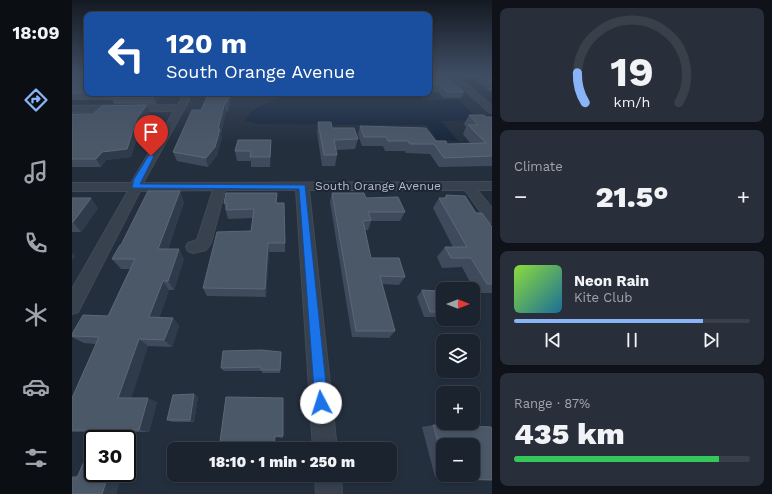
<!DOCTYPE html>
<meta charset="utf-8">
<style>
:root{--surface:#1b232e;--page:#282f3a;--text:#f1f3f6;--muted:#a0a4aa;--line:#39404a;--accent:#8ab4f8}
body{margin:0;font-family:"Work Sans",sans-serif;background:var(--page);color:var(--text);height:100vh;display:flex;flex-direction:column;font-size:15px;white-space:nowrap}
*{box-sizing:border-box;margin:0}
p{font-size:13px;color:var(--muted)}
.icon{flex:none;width:22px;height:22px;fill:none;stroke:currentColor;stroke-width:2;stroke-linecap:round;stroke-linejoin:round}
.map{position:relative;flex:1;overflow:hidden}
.details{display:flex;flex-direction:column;gap:8px;padding:8px;background:#0f1319;width:280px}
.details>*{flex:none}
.banner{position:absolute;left:12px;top:12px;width:348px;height:84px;border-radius:8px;box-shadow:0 2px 6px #0003,0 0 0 1px var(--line);background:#1a4fa0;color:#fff;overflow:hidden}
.needle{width:26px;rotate:90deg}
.fabs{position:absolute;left:364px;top:282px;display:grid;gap:8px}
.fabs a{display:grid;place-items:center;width:44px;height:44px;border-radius:8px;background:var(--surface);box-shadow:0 2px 6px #0003,0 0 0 1px var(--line);font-size:20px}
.speed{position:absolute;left:12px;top:430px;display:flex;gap:8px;font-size:20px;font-weight:700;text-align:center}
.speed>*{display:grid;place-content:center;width:52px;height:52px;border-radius:50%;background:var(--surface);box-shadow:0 2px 6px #0003,0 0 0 1px var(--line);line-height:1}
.speed .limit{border:2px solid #111;border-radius:6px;background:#fff;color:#111}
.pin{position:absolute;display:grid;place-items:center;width:34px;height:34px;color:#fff;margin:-41px -17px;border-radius:50% 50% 50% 0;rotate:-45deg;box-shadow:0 0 4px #0007}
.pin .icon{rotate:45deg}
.me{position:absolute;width:44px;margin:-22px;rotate:355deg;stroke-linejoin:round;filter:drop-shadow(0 0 3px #0008)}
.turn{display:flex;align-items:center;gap:14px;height:84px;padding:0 16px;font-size:18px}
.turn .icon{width:52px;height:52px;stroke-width:2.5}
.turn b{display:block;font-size:28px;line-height:34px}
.big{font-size:30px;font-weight:800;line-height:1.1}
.details .tile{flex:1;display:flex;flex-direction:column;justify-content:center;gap:6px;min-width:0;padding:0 14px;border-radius:8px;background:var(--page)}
.details .dial{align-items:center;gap:0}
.dial svg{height:104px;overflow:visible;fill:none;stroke:var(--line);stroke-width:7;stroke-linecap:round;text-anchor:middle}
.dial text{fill:var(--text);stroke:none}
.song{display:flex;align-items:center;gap:12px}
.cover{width:48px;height:48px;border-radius:6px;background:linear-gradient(135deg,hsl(90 70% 55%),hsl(200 70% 35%))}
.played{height:4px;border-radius:2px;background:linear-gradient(90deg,var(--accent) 80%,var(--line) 80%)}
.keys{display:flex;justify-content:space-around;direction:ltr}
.heat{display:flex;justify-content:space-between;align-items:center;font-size:22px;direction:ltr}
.charge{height:6px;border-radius:3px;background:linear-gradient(90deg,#34c759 87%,var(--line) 0)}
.trip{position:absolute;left:95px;top:442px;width:230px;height:40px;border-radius:8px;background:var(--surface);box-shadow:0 2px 6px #0003,0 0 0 1px var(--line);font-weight:800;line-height:40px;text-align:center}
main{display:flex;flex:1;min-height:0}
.dock{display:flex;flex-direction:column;width:72px;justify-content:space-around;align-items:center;background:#0b0e12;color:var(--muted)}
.dock .icon{width:28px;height:28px}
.dock .selected{color:var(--accent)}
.dock b{font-size:18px;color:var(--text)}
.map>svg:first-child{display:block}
.water{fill:#17263c}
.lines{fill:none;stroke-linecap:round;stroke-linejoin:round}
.minor-casing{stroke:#414a57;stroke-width:2}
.minor{fill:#38414e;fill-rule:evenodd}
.wall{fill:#3f4b5c;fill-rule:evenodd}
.shaded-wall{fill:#2f3b4b}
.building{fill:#4b5868;stroke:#5c6777}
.route{fill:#1a73e8;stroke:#114b97}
.labels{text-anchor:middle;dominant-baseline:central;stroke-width:4;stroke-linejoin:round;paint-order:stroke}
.street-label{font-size:12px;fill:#b4bcc9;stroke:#1d2633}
</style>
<main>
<nav class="dock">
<b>18:09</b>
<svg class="icon selected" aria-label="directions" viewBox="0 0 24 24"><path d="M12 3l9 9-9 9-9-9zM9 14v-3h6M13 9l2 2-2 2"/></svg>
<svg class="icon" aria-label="music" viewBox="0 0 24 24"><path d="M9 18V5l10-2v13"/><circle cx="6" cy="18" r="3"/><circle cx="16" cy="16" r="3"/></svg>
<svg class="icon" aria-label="phone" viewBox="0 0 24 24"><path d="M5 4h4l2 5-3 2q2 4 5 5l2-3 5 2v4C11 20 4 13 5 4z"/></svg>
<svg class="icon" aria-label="climate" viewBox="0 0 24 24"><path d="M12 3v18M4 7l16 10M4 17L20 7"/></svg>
<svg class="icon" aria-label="car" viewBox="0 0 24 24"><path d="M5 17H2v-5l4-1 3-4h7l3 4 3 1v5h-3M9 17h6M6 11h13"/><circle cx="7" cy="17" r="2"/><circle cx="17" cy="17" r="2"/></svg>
<svg class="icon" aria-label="filters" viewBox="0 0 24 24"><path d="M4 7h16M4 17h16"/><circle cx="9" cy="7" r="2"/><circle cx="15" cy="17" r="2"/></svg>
</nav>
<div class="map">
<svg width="420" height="494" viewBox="0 0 420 494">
<rect width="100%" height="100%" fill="#242f3e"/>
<path class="water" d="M 224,93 L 345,93 L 351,100 L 386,100 L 408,120 L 369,121 L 386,141 L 365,140 L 355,125 L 187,124 L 173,121 C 180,104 208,99 224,93 Z"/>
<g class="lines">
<g class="minor-casing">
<g id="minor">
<path d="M 375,74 L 420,74 L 420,77 L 386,77 L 420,106 L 420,113 L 417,112 Z"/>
<path d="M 110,93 L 134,93 L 130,95 L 117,96 L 117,100 L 71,183 L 420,182 L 420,190 L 405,190 L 420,208 L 420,223 L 415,221 L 393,190 L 237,190 L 265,449 L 241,449 L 224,190 L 153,190 L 139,243 L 134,250 L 121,253 L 116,251 L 114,247 L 116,243 L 125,240 L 141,190 L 68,191 L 6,312 L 0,314 L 0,289 L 56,191 L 0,191 L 0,183 L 59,183 L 102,111 L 0,112 L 0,106 L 106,105 L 109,100 Z"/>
<path d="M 243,475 L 269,475 L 270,494 L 244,494 Z"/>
</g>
</g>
<use href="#minor" class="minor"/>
</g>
<g class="wall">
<path d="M 0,74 L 93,93 L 91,97 L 86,99 L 84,104 L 42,104 L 40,100 L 0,100 Z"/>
<path d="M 357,74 L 392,92 L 389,98 L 372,98 L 366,92 L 361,92 L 357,87 Z"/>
<path d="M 420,74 L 420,91 L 417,91 L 406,82 L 409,76 Z"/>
<path d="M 137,93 L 158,93 L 159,99 L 156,111 L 154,111 L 149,134 L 150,138 L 145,155 L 136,167 L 105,161 L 101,152 L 129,110 Z"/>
<path d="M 75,105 L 78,113 L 69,125 L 59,157 L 34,160 L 29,167 L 0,167 L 0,114 L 21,114 Z"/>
<path d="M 397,115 L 414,117 L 420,117 L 420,167 L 419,166 L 367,167 L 358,154 L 334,153 L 333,151 L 313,151 L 311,146 L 290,146 L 286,135 L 288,126 L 375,144 L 399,144 L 391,134 L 394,127 L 392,124 Z"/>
<path d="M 246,122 L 260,128 L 286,139 L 283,149 L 264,150 L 265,155 L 263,166 L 250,166 L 245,132 Z"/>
<path d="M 199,140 L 199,151 L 198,167 L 179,167 L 179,161 L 165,161 L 163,151 Z"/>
<path d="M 260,193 L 294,198 L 333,212 L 328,221 L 299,221 L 296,230 L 293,230 L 299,258 L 333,277 L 327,285 L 310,284 L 323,331 L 317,338 L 280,337 L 258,202 Z"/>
<path d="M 374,195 L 404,213 L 420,227 L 420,293 L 404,293 L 390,267 L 370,268 L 365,257 L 373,247 L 381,247 L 361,208 L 367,198 L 372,198 Z"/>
<path d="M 0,198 L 26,208 L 9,232 L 0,232 Z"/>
<path d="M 112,202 L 96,249 L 112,259 L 102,290 L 97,290 L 87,318 L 101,318 L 107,326 L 100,347 L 76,346 L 59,398 L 85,402 L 77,432 L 0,432 L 0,398 L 24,344 L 12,343 L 0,337 L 0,334 L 36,316 L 58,269 L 49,269 L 40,259 L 49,245 Z"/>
<path d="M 152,203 L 205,203 L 213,243 L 213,252 L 197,252 L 194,297 L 135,296 L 131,288 L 179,231 L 181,218 L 156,219 Z"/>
<path d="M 350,290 L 371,305 L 371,314 L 367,317 L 352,317 L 345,297 Z"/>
<path d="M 209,352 L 208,373 L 190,373 L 190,371 L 152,371 L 149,368 Z"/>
<path d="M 122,394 L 126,397 L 122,422 L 101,422 L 95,420 Z"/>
<path d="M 211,398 L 211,438 L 203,437 L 147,449 Z"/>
<path d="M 361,425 L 419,427 L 420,430 L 420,480 L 377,479 L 363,477 L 350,427 ZM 371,445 L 401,445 L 401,475 L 371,475 Z"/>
<path d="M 50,473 L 44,494 L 0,494 L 0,476 Z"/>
</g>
<g class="shaded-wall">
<path d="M 83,93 L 93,93 L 91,97 L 86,99 L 84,104 L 82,97 Z"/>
<path d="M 158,93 L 159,99 L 156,111 L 155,102 Z"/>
<path d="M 153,102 L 154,111 L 149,134 L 150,138 L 145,155 L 136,167 L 134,158 L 146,129 Z"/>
<path d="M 75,105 L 78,113 L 69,125 L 59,157 L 34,160 L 29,167 L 24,159 L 30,152 L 65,118 Z"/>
<path d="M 199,140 L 199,151 L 198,167 L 198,157 Z"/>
<path d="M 108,191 L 112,202 L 92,259 L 86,249 Z"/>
<path d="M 19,198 L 26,208 L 9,232 L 1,222 Z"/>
<path d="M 196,243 L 197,252 L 194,297 L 193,289 Z"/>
<path d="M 107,249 L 112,259 L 102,290 L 96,281 Z"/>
<path d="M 0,253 L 3,256 L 0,261 Z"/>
<path d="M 91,281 L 97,290 L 84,325 L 77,317 Z"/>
<path d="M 101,318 L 107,326 L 100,347 L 92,340 Z"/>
<path d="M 67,339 L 76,346 L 58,402 L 46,398 Z"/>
<path d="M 122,394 L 126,397 L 122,422 L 118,420 Z"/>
<path d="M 76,398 L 85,402 L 77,432 L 67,430 Z"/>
<path d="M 37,473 L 50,473 L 44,494 L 30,494 Z"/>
</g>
<g class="building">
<rect x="0" y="74" width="15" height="19"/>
<path d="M 357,74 L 370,74 L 392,92 L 375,92 L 369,85 L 364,85 L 357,79 Z"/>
<path d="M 412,74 L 420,74 L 420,84 L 409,76 Z"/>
<path d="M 42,93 L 83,93 L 82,97 L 38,97 Z"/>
<path d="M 137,93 L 158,93 L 155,102 L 153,102 L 146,129 L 148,129 L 143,147 L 134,158 L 101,152 L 120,110 L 129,110 Z"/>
<path d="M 75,105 L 65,118 L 55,149 L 30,152 L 24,159 L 0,159 L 0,114 L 21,114 L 30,106 Z"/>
<path d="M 397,115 L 412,115 L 414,117 L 420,117 L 420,156 L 372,158 L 362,144 L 338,144 L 336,141 L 316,141 L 314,137 L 292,137 L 288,126 L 354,128 L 364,141 L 374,141 L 375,144 L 414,143 L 396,125 L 406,125 Z"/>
<path d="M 246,122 L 259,122 L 260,128 L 282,128 L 286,139 L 262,140 L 265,155 L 252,155 Z"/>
<path d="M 166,140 L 199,140 L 198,157 L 178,157 L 179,151 L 163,151 Z"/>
<path d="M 76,191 L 108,191 L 86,249 L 107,249 L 96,281 L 91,281 L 77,317 L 101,318 L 92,340 L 67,339 L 46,398 L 76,398 L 67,430 L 0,430 L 0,398 L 27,337 L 0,336 L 0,334 L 11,315 L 36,316 L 63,259 L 40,259 L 48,245 L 49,245 Z"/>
<path d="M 154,193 L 205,193 L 204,203 L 212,203 L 213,243 L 196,243 L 193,289 L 131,288 L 145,232 L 179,231 L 182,209 L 154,210 L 155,203 L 152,203 Z"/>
<path d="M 260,193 L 292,193 L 294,198 L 326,197 L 333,212 L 296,212 L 299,220 L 291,221 L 299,258 L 327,258 L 333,277 L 308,276 L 323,331 L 284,331 Z"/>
<path d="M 374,195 L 393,196 L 404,213 L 410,213 L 420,227 L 420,284 L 415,284 L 399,258 L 379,258 L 373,247 L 395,247 L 367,198 L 375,198 Z"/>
<path d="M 0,198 L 19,198 L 1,222 L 0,222 Z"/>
<path d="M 350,290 L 365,291 L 371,305 L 371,312 L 358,312 Z"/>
<path d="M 189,350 L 209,352 L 208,370 L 189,370 L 189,367 L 149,368 L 151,351 Z"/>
<path d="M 122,394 L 118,420 L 95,420 L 101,395 Z"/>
<path d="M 154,397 L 211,398 L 211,436 L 203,436 L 202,449 L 147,449 Z"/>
<path d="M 361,425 L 419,427 L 420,430 L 420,480 L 377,479 L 376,475 L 401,475 L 401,445 L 371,445 L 371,459 Z"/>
<path d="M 15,454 L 21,454 L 21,473 L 37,473 L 30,494 L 0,494 L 0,478 L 5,478 Z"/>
</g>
<linearGradient id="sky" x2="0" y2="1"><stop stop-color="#141a22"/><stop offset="0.52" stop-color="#3f4d63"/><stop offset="1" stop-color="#3f4d63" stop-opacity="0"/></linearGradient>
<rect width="420" height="143" fill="url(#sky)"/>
<path class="route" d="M 77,155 L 82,156 L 68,184 L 233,185 L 256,403 L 254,407 L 249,409 L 245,407 L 243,403 L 227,189 L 61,188 L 60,187 L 62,179 Z"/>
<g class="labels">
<g class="street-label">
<text x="306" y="186">South Orange Avenue</text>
</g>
</g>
</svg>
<div class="fabs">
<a><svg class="needle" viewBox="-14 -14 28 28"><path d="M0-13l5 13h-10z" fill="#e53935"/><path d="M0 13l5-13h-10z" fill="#a0a4aa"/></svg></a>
<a><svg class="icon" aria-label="layers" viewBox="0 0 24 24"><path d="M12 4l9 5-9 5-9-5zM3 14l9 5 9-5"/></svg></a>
<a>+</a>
<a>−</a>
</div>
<div class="speed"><div class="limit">30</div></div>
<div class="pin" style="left:79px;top:156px;background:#d93025"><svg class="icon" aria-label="arrive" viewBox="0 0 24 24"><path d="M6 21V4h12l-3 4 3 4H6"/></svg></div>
<svg class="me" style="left:249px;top:403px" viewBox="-20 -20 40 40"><circle r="19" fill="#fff"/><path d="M0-13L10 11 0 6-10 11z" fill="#1a73e8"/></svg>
<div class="trip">18:10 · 1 min · 250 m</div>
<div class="banner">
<div class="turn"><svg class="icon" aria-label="left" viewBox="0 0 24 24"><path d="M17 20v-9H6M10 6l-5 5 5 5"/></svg><div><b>120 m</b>South Orange Avenue</div></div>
</div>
</div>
<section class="details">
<div class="tile dial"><svg viewBox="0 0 100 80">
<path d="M14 69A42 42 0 1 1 86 69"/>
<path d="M14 69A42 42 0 0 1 8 46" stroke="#8ab4f8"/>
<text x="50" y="56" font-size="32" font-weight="700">19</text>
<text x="50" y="72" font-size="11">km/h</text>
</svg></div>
<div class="tile"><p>Climate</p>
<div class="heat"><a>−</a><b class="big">21.5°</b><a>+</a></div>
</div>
<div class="tile">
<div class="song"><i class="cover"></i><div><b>Neon Rain</b><p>Kite Club</p></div></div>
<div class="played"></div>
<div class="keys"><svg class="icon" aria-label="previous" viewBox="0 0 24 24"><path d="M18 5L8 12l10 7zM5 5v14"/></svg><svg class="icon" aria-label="pause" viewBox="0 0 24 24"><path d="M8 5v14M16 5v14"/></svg><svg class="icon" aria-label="next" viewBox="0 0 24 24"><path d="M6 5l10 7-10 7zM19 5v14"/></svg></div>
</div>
<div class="tile"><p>Range · 87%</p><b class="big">435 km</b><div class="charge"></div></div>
</section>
</main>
